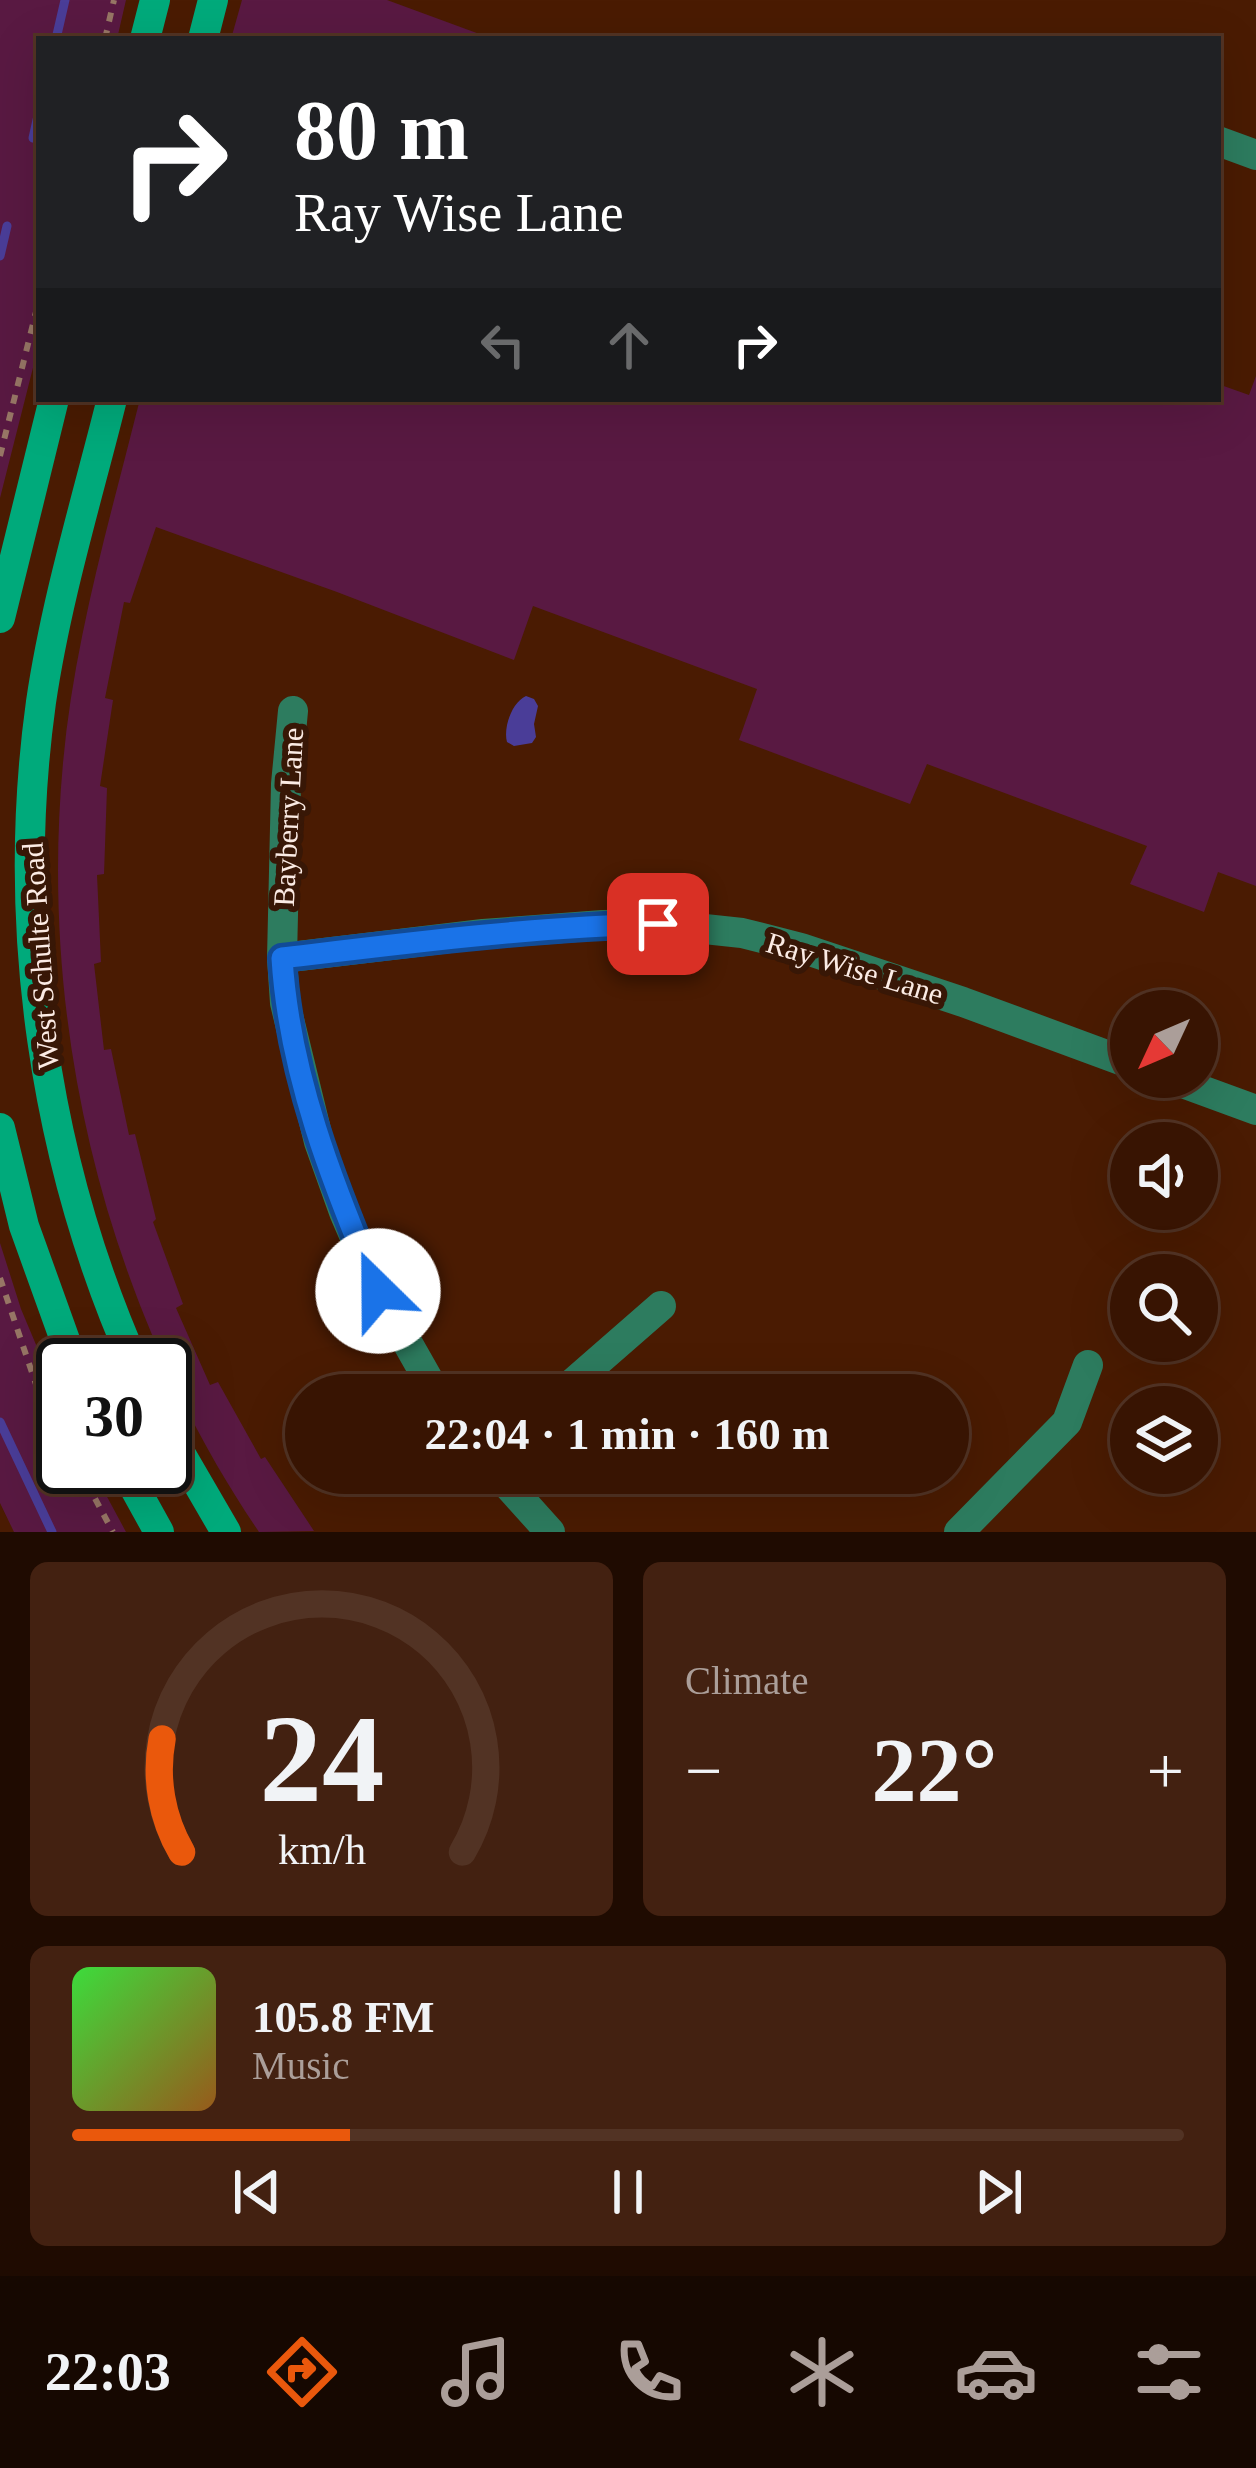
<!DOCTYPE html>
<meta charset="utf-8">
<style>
:root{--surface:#381402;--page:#432111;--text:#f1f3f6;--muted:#ab9e99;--line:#523324;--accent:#ea580c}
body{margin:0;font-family:"Times New Roman",serif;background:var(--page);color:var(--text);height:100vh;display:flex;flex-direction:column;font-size:45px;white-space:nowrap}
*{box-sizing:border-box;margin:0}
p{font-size:39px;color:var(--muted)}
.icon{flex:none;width:66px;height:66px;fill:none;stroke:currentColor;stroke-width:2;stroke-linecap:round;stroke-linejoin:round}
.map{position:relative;height:1532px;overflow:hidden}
.panel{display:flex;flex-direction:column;gap:30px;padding:30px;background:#1f0b01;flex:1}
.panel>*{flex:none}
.banner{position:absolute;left:36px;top:36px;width:1185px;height:366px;border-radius:0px;box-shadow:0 12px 48px #0002,0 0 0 3px var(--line);background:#202124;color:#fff;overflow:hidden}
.needle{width:78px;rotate:226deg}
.tools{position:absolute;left:1110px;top:990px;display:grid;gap:24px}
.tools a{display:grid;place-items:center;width:108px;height:108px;border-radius:50%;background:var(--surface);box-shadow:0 12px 48px #0002,0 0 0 3px var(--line);font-size:60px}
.speed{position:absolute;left:36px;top:1338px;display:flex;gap:24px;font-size:60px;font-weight:700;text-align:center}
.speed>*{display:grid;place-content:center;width:156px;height:156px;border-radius:50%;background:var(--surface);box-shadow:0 12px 48px #0002,0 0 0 3px var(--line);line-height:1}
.speed .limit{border:6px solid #111;border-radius:18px;background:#fff;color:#111}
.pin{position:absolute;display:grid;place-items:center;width:102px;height:102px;color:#fff;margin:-51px;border-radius:24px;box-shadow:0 6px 18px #0006}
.me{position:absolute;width:132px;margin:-66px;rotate:337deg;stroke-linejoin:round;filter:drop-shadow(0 0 9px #0008)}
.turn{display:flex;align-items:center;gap:42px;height:252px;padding:0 60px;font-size:54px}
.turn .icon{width:156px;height:156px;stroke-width:2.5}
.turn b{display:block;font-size:84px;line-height:102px}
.lanes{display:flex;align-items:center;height:114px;padding:0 60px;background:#0003;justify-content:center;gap:60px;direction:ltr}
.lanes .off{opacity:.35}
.big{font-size:90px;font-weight:700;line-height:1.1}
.panel .card{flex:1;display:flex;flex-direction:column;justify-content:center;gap:18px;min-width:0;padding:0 42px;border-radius:18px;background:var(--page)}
.panel .dial{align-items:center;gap:0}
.dial svg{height:312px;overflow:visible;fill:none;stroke:var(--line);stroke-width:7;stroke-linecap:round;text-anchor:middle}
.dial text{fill:var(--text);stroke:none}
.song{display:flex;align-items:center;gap:36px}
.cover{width:144px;height:144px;border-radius:18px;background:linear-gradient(135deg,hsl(120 70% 55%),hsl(30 70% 35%))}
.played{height:12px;border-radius:6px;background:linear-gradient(90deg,var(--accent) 25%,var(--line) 25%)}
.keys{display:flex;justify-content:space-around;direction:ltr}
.heat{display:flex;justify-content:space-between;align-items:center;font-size:66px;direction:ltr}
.panel .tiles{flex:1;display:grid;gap:30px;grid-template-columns:1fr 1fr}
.card:last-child{grid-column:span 2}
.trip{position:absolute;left:285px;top:1374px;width:684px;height:120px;border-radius:60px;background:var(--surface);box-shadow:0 12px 48px #0002,0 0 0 3px var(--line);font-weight:700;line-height:120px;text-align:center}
.tabs{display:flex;height:192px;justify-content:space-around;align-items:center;background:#160801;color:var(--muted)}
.tabs .icon{width:84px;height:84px}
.tabs .active{color:var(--accent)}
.tabs b{font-size:54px;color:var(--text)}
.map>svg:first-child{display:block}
.green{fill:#591942}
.water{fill:#4a3d98}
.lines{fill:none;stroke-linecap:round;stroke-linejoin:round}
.stream{stroke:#4a3d98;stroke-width:9}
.path{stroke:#977665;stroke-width:6;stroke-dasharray:9 9;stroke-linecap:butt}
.street{stroke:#2d7c5f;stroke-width:30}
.secondary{stroke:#00aa7b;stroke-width:30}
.route-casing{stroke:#114b97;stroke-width:30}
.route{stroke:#1a73e8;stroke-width:21}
.labels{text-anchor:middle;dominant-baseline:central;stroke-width:12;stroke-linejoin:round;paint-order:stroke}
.street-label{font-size:30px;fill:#fbebe4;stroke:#381706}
</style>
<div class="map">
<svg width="1256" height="1532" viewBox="0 0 1256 1532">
<rect width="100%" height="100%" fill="#4a1b02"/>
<g class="green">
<path d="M 0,0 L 126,0 L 117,39 L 39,39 L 39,344 L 0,498 Z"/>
<path d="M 242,0 L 387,0 L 493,39 L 231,39 Z"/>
<path d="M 1256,376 L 1256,886 L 1218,872 L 1204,912 L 1130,884 L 1147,846 L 927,764 L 910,804 L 739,740 L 757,689 L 533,606 L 514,660 L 337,592 L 156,527 L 130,603 L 124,602 L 105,698 L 113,700 L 100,786 L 107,788 L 104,874 L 97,875 L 101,962 L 94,964 L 104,1050 L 111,1049 L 129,1135 L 135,1134 L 156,1219 L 153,1222 L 183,1304 L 176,1308 L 210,1385 L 218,1382 L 261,1459 L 265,1457 L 314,1531 L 259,1532 C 108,1309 38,1032 63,763 C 74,640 110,519 140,399 L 1218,399 L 1218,384 L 1249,395 Z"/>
<path d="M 0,1243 L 21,1309 L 63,1409 L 63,1467 L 91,1467 L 126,1532 L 14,1532 L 0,1503 Z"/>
</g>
<path class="water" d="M 526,696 L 534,699 L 538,706 L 534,724 L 536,737 L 532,743 L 514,746 L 507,742 C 503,728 512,702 526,696 Z"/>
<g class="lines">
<g class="stream">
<path d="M 56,39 L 65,0"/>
<path d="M 33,138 L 39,111"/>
<path d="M 0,256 L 7,226"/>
<path d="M 0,1422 L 52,1532"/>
</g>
<g class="path">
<path d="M 105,39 L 114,0"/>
<path d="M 0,456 L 39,300"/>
<path d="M 0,1278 L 41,1399 L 63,1439"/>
<path d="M 78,1467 L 113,1532"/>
</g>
<g class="street">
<path d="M 1218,141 L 1256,155"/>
<path d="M 293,711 L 286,784 L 282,958 L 285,1003 L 319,1142 L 344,1212 L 378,1291 L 437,1395"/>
<path d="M 282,958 L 483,934 L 603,925 L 658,924 L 742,933 L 801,948 L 963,1002 L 1131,1064"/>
<path d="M 1166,1077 L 1256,1110"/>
<path d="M 559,1395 L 661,1306"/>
<path d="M 497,1473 L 550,1532"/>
<path d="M 959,1532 L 1067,1422 L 1088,1365"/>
</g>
<g class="secondary">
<path d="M 145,39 L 155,0"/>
<path d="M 203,39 L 213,0"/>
<path d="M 112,399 C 87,499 56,600 41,702 C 10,925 44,1160 135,1365"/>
<path d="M 0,618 L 54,399"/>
<path d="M 0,1128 L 24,1226 L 74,1365"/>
<path d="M 165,1427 L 226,1532"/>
<path d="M 123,1467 L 159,1532"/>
</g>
</g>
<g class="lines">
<g class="route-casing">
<path id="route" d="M 378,1291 C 333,1185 289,1074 282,958 C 407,943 532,927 658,924"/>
</g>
<use href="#route" class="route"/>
</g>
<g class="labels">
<g class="street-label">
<text transform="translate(288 817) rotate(-87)">Bayberry Lane</text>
<text transform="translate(40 956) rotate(-94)">West Schulte Road</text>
<text transform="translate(855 968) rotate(17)">Ray Wise Lane</text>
</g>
</g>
</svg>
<div class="tools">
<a><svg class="needle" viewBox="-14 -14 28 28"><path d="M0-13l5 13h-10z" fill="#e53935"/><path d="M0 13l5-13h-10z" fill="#ab9e99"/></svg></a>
<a><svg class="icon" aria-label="sound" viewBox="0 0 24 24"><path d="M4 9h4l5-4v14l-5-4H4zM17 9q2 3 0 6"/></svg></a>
<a><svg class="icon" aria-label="search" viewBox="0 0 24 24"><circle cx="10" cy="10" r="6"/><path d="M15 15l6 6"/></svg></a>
<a><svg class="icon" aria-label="layers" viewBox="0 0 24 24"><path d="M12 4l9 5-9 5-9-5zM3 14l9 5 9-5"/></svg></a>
</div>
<div class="speed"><div class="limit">30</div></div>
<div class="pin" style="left:658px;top:924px;background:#d93025"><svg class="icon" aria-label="arrive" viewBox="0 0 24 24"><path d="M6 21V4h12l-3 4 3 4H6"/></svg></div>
<svg class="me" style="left:378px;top:1291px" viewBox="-20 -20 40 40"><circle r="19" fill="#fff"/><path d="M0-13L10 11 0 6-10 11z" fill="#1a73e8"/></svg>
<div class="trip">22:04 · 1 min · 160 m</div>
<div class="banner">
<div class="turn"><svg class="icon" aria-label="right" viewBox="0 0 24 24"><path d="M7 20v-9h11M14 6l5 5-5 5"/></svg><div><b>80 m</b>Ray Wise Lane</div></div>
<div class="lanes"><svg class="icon off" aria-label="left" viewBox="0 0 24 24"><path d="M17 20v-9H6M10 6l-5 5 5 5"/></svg><svg class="icon off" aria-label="ahead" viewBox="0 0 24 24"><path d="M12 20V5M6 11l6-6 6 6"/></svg><svg class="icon" aria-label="right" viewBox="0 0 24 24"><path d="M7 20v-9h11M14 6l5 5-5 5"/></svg></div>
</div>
</div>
<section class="panel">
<div class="tiles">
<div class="card dial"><svg viewBox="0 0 100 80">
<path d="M14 69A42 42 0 1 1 86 69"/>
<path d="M14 69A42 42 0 0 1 9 40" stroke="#ea580c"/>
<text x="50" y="56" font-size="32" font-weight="700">24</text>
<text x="50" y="72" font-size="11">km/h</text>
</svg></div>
<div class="card"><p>Climate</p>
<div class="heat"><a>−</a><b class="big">22°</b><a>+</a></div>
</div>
<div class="card">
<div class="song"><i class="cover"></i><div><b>105.8 FM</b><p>Music</p></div></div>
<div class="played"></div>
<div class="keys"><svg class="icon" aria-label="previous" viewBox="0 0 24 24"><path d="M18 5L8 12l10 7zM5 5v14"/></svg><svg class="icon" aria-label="pause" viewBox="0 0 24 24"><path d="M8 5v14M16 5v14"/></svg><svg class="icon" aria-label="next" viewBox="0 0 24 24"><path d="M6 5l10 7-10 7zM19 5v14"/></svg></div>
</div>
</div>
</section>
<nav class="tabs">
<b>22:03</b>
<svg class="icon active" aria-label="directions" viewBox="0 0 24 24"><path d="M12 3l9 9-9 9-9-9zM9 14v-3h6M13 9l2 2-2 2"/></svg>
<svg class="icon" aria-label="music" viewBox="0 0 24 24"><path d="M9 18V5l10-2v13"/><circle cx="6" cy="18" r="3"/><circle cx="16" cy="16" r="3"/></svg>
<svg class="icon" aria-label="phone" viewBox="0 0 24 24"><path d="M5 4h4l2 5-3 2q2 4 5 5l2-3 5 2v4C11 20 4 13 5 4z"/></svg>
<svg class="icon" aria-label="climate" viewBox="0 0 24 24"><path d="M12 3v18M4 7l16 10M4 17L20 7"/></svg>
<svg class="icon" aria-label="car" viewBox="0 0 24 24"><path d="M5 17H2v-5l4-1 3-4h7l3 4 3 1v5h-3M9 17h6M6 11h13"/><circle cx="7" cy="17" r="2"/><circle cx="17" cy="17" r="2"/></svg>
<svg class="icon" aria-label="filters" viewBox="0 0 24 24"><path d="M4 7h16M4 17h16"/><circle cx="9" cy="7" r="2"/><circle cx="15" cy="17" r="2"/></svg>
</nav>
